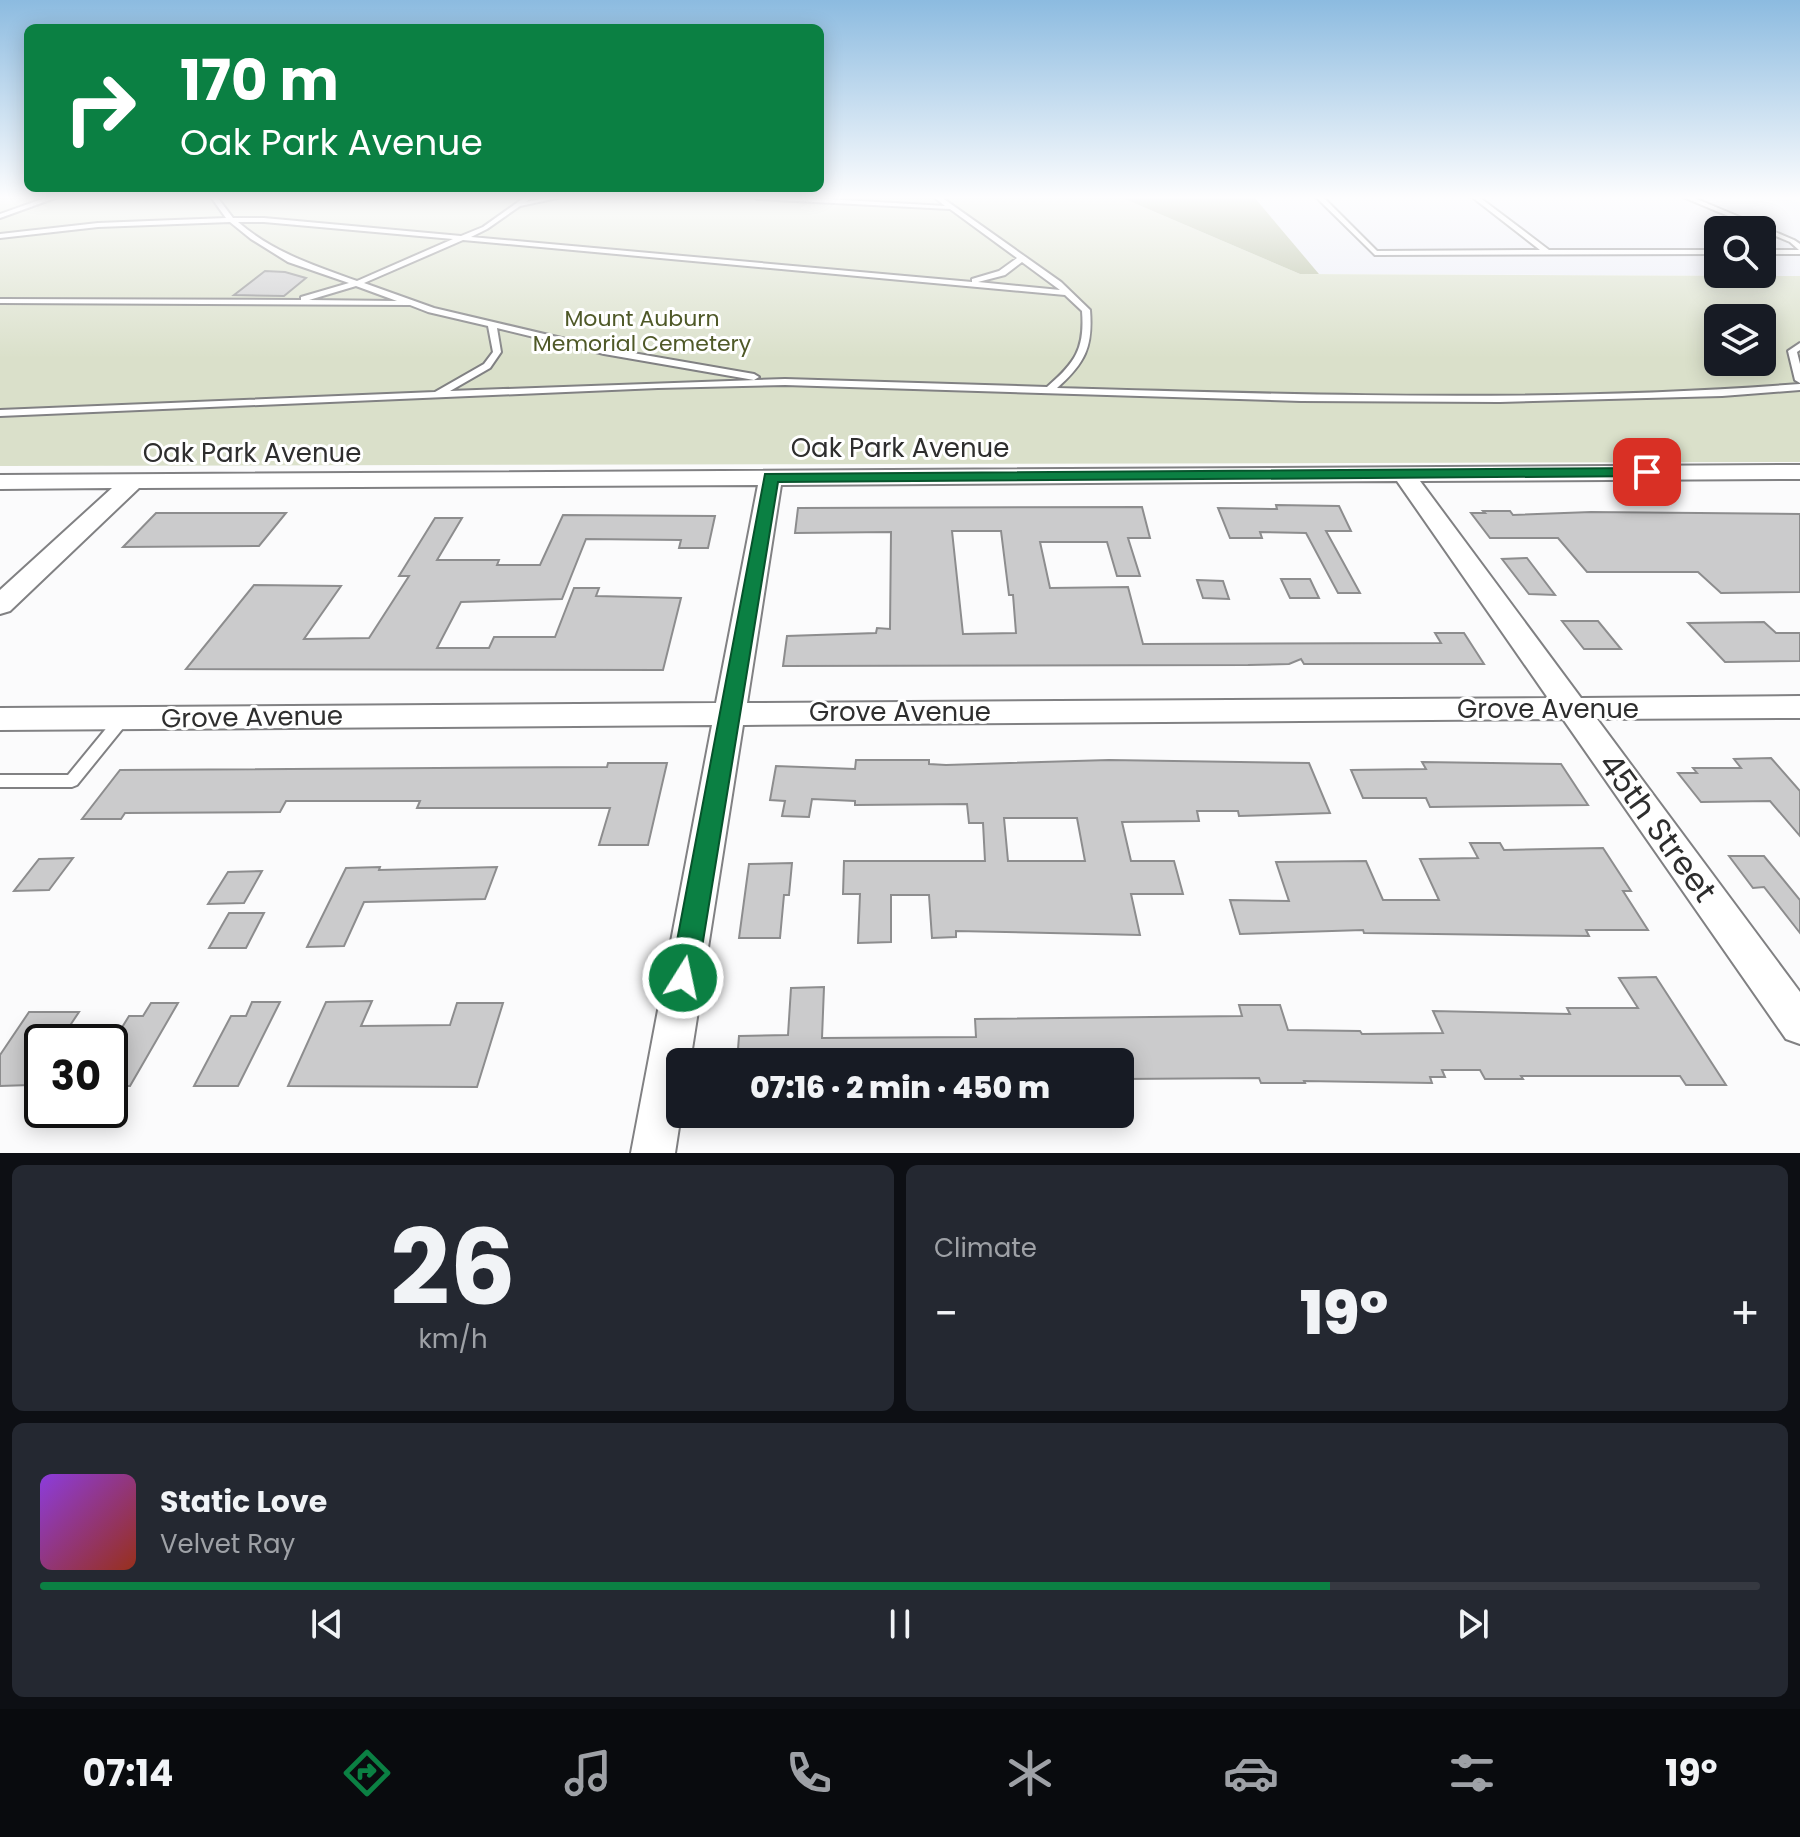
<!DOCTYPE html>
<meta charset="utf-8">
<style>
:root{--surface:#171b24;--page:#242831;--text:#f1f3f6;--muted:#9ea1a6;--line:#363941;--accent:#0b8043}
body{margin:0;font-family:Poppins,sans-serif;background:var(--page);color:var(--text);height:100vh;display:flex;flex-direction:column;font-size:30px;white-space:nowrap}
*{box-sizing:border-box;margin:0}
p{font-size:26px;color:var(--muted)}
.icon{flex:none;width:44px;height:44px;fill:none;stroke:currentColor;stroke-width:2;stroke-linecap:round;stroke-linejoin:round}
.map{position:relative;height:1153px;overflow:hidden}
.drawer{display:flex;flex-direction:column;gap:12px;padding:12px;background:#0d0f14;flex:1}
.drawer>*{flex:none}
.hud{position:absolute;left:24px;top:24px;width:800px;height:168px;border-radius:12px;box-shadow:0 4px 20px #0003;background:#0b8043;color:#fff;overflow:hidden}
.buttons{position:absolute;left:1704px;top:216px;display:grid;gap:16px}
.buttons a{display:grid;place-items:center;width:72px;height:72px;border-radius:12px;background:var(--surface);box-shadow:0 4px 20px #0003;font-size:40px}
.speed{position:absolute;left:24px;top:1024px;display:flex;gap:16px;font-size:40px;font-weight:700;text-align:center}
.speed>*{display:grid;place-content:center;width:104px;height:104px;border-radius:50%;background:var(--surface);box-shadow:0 4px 20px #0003;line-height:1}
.speed .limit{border:4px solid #111;border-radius:12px;background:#fff;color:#111}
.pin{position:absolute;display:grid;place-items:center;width:68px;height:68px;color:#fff;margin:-34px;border-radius:16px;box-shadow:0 4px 12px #0006}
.me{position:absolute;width:88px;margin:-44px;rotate:10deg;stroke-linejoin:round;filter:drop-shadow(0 0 6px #0008)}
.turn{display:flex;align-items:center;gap:28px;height:168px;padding:0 24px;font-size:36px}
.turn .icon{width:104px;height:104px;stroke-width:2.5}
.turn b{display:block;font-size:56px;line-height:68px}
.big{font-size:60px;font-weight:800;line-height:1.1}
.drawer .widget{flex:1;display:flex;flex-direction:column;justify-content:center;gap:12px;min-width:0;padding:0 28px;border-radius:12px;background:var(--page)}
.drawer .dial{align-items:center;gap:0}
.dial b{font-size:104px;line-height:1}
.song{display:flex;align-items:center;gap:24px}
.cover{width:96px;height:96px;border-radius:12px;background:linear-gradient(135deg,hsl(270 70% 55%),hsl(10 70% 35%))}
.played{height:8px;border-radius:4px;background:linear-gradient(90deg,var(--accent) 75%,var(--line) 75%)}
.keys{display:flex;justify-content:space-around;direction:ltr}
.heat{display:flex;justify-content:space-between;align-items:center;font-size:44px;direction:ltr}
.drawer .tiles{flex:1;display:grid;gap:12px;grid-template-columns:1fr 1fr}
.widget:last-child{grid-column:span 2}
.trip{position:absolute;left:666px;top:1048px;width:468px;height:80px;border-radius:12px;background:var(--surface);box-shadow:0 4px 20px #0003;font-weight:800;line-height:80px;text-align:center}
.tabs{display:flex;height:128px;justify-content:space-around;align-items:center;background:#090b0e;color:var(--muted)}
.tabs .icon{width:56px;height:56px}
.tabs .current{color:var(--accent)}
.tabs b{font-size:36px;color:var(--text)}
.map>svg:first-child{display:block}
.built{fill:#eceef6;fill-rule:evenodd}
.green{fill:#dae0ca;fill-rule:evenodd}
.forest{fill:#b6bea0}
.building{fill:#cbcbcc;stroke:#8d8d8e;stroke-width:2;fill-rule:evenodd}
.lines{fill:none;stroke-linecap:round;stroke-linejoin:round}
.lane-casing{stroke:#818183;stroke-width:4}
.street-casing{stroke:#818183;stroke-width:4}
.lane{fill:#fff;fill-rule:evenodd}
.street{fill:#fff;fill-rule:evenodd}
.route{fill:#0b8043;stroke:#07532c;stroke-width:2}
.labels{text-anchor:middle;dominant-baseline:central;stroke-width:6;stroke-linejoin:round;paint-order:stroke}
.far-park-label{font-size:22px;fill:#4f5928;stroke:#fff}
.street-label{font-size:26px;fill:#2e2e2e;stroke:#fff}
.near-street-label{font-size:32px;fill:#2e2e2e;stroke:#fff}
</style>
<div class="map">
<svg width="1800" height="1153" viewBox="0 0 1800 1153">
<rect width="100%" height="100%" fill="#fbfbfc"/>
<path class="built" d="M 1254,197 L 1776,197 L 1800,203 L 1800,276 L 1319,274 ZM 1718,230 L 1762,230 L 1762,274 L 1718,274 Z"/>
<path class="green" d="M 0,197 L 1120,197 L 1300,274 L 1800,276 L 1800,462 L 0,466 ZM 1718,318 L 1762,318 L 1762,362 L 1718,362 Z"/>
<path class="forest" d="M 1120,197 L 1254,197 L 1319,274 L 1300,274 Z"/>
<g class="building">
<path d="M 265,271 L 285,272 L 306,278 L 284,296 L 234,295 Z"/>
<path d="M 1276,505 L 1339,506 L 1351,531 L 1326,531 L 1360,593 L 1338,593 L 1306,533 L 1260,532 L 1262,538 L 1230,538 L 1218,508 L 1277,509 Z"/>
<path d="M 1142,507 L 1150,538 L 1128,538 L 1140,576 L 1117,576 L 1107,542 L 1040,542 L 1050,588 L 1128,587 L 1143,644 L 1441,643 L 1435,633 L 1464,633 L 1484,664 L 1304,664 L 1301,659 L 1289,664 L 1248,665 L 783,666 L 787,636 L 876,633 L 877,628 L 890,629 L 891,532 L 795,533 L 798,508 ZM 952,531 L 1001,531 L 1009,595 L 1013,595 L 1016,633 L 963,634 Z"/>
<path d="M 1483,511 L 1510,511 L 1513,515 L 1591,512 L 1800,514 L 1800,592 L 1721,593 L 1698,572 L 1587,572 L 1558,538 L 1490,538 L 1471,513 L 1485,513 Z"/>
<path d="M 156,513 L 286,513 L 259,546 L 123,547 Z"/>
<path d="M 563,515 L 715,516 L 708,548 L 679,548 L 681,540 L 586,539 L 562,599 L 461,602 L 437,648 L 489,648 L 494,637 L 555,637 L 574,588 L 599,588 L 596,596 L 681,598 L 663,670 L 186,669 L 254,585 L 341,586 L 304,639 L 369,638 L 409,576 L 399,576 L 435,518 L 462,518 L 437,560 L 499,560 L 497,565 L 540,565 Z"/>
<path d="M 1527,558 L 1555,595 L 1529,594 L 1502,559 Z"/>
<path d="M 1281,579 L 1310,579 L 1319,598 L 1290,598 Z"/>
<path d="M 1197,580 L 1223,581 L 1229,599 L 1203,598 Z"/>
<path d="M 1562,621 L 1598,621 L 1621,649 L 1584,649 Z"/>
<path d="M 1764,622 L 1776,633 L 1800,633 L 1800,661 L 1725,662 L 1688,623 Z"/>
<path d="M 1771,758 L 1800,791 L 1800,836 L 1770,801 L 1701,802 L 1678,773 L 1697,773 L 1693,768 L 1741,768 L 1734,759 Z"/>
<path d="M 856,760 L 929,760 L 929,764 L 946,765 L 1109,760 L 1309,763 L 1330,813 L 1239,816 L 1238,811 L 1197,811 L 1199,821 L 1122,822 L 1131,861 L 1174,861 L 1183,894 L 1131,894 L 1140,935 L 956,931 L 956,937 L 932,938 L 929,895 L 891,895 L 891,942 L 858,943 L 860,894 L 843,894 L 844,861 L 985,861 L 983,823 L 969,823 L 967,804 L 855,805 L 855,801 L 812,799 L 809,817 L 782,816 L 785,801 L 770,800 L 776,766 L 855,769 ZM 1004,818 L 1077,818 L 1085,861 L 1008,861 Z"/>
<path d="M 1422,762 L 1561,764 L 1588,805 L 1430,807 L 1426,798 L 1363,798 L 1351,770 L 1426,769 Z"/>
<path d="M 608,763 L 667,763 L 648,845 L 599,845 L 610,808 L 417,808 L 420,801 L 286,801 L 280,812 L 125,813 L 121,819 L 82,819 L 120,770 L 607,767 Z"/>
<path d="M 1470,843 L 1500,843 L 1504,850 L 1603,848 L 1631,891 L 1623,891 L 1648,930 L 1586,930 L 1589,936 L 1364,933 L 1363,930 L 1240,934 L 1230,900 L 1289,901 L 1276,862 L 1366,861 L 1383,900 L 1439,900 L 1420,859 L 1478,858 Z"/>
<path d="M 1729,856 L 1764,856 L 1800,900 L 1800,933 L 1764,887 L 1753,888 Z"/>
<path d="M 73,858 L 49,890 L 14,891 L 39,859 Z"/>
<path d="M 792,863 L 789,895 L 784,895 L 780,938 L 739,938 L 749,864 Z"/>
<path d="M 380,867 L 379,870 L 497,867 L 485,899 L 364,902 L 344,946 L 307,947 L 346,868 Z"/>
<path d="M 262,871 L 244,903 L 208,904 L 228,872 Z"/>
<path d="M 229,913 L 264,913 L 246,948 L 209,948 Z"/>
<path d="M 1656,977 L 1726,1085 L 1686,1085 L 1680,1076 L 1521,1076 L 1523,1079 L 1485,1079 L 1480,1070 L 1442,1070 L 1445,1077 L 1430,1077 L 1432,1083 L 1304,1081 L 1305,1083 L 1261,1083 L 1259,1078 L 1120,1079 L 1120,1062 L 737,1062 L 739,1036 L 788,1035 L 791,988 L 824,987 L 822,1038 L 976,1037 L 975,1019 L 1242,1016 L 1239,1005 L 1280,1005 L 1288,1030 L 1360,1031 L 1362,1034 L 1443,1033 L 1433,1011 L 1570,1014 L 1567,1008 L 1638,1008 L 1619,978 Z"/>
<path d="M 372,1001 L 361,1026 L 450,1025 L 457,1003 L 503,1003 L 477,1087 L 288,1086 L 326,1002 Z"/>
<path d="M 252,1002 L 280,1002 L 238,1086 L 194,1086 L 231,1016 L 246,1016 Z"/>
<path d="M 151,1003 L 178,1003 L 130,1086 L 110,1086 L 110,1047 L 129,1016 L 143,1016 Z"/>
<path d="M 29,1012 L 79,1012 L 59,1042 L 42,1042 L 42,1067 L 30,1085 L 0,1086 L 0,1055 Z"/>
</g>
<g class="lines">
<g class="lane-casing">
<g id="lane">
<path d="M 48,197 L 58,197 L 0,218 L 0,214 Z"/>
<path d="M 211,197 L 217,197 L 233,218 L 264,218 L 461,236 L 483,227 L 525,197 L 532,197 L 526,202 L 549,197 L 562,197 L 520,206 L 487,229 L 471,237 L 972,282 L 972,279 L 999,271 L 1017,258 L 950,209 L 757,199 L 754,197 L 793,197 L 945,206 L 934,197 L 941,197 L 1061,282 L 1090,310 C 1093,347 1085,363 1057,388 C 1305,395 1553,403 1800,384 L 1800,390 L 1722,396 L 1500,402 L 1301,401 L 785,385 L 658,388 L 0,416 L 0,410 L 435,392 L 484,364 L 493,352 L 488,326 L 428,312 L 410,305 L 0,303 L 0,299 L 301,300 L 301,297 L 349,283 L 288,262 L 251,239 L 230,222 L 98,227 L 0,238 L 0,234 L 98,223 L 226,218 ZM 238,222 L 264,222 L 453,239 L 357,281 C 313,265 274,253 238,222 ZM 463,240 L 1065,295 L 1082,311 C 1085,349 1075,363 1047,387 L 785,379 L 450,391 L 490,368 L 501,352 L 497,328 L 604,354 L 754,380 L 759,377 L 754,374 L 604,348 L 434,308 L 364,283 ZM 1022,262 L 1060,290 L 978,282 L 1005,275 ZM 356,286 L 397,301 L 309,300 Z"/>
<path d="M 1316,197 L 1323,197 L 1377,251 L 1540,250 L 1472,197 L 1479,197 L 1549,250 L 1718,250 L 1718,254 L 1375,255 Z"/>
<path d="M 1683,197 L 1692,197 L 1794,240 L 1800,244 L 1800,254 L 1762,254 L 1762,250 L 1799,250 L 1790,242 Z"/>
<path d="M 1800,343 L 1800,350 L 1797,352 L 1800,364 L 1800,383 L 1795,380 L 1788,351 Z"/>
<path d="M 123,713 L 128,714 L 130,718 L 128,722 L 77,785 L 72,787 L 0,787 L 0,775 L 68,775 L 118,714 Z"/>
</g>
</g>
<g class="street-casing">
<path id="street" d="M 1800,465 L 1800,479 L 1420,481 L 1581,698 L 1800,696 L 1800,718 L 1597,719 L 1800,992 L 1800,1044 L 1786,1039 L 1563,719 L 743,725 L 690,1062 L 680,1062 L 681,1114 L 675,1153 L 631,1153 L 712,725 L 0,730 L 0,708 L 716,703 L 758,485 L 139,488 L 10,611 L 0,614 L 0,590 L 112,488 L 0,489 L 0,475 ZM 1397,481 L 1548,698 L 747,703 L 781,485 Z"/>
</g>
<use href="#lane" class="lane"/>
<use href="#street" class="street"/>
</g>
<linearGradient id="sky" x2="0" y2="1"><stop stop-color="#8cbbe0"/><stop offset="0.55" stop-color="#fdfdfe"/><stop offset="1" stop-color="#fdfdfe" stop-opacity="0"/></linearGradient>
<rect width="1800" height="359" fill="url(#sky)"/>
<path class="route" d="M 1647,468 L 1653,469 L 1653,476 L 778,482 L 697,978 L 693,987 L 683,991 L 674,987 L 670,978 L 765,474 Z"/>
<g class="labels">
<g class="far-park-label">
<text x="642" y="318">Mount Auburn<tspan x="642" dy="25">Memorial Cemetery</tspan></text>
</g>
<g class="street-label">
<text x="900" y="448">Oak Park Avenue</text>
<text x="252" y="453">Oak Park Avenue</text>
<text x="1548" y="709">Grove Avenue</text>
<text x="900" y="712">Grove Avenue</text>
<text transform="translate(252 717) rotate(-1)">Grove Avenue</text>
</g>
<g class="near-street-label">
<text transform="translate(1658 827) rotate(54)">45th Street</text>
</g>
</g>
</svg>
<div class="buttons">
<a><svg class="icon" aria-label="search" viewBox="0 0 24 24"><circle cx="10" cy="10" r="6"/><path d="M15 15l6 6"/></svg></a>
<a><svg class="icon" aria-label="layers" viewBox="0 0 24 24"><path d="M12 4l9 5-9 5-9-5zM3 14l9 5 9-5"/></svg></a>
</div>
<div class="speed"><div class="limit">30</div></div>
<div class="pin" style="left:1647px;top:472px;background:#d93025"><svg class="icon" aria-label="arrive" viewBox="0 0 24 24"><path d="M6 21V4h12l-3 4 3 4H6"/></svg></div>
<svg class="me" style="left:683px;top:978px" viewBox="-20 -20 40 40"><circle r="17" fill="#0b8043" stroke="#fff" stroke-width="3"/><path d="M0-11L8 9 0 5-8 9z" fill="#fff"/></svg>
<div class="trip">07:16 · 2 min · 450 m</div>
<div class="hud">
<div class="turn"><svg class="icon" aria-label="right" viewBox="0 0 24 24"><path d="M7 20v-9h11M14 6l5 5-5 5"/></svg><div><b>170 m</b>Oak Park Avenue</div></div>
</div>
</div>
<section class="drawer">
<div class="tiles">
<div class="widget dial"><b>26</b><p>km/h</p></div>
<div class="widget"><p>Climate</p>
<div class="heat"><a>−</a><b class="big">19°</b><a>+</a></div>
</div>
<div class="widget">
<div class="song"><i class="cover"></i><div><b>Static Love</b><p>Velvet Ray</p></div></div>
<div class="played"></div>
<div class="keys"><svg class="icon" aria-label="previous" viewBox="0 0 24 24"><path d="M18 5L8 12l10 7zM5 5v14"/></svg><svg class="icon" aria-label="pause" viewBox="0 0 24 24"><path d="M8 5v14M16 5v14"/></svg><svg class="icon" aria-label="next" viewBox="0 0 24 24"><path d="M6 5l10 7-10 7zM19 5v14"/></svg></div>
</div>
</div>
</section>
<nav class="tabs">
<b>07:14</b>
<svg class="icon current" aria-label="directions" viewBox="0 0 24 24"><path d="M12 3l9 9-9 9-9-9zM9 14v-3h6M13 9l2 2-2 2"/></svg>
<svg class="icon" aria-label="music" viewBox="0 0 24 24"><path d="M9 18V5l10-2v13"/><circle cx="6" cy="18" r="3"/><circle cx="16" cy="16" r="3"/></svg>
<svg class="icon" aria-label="phone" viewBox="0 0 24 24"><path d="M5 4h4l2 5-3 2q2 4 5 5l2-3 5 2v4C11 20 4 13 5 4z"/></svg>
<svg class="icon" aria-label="climate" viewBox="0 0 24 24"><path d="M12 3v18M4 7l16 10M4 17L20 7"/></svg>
<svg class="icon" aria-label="car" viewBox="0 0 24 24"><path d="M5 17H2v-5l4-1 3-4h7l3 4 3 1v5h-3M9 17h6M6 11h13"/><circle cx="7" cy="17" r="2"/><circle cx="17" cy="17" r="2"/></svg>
<svg class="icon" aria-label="filters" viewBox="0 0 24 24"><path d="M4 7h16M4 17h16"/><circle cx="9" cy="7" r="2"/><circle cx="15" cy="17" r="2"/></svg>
<b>19°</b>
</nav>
